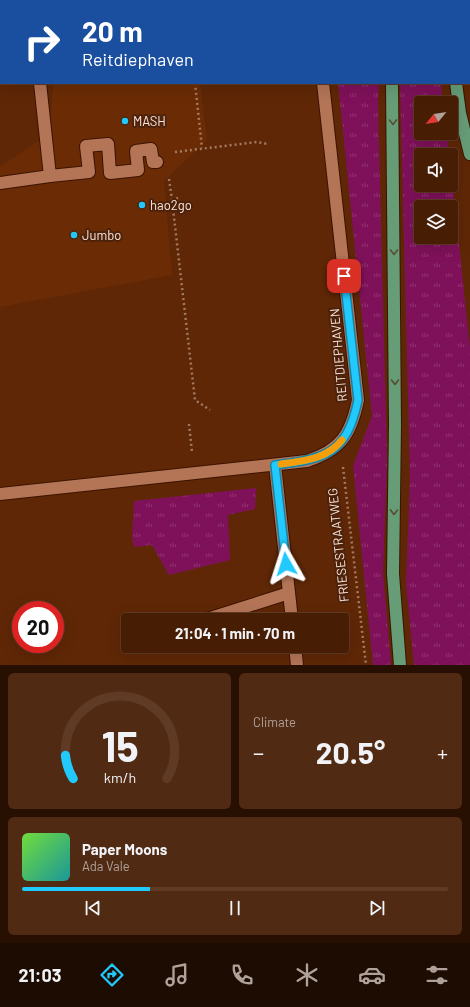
<!DOCTYPE html>
<meta charset="utf-8">
<style>
:root{--surface:#471d04;--page:#512a13;--text:#f1f3f6;--muted:#b0a29a;--line:#5f3b26;--accent:#22c9fd}
body{margin:0;font-family:Barlow,sans-serif;background:var(--page);color:var(--text);height:100vh;display:flex;flex-direction:column;font-size:15px;white-space:nowrap}
*{box-sizing:border-box;margin:0}
p{font-size:13px;color:var(--muted)}
.icon{flex:none;width:22px;height:22px;fill:none;stroke:currentColor;stroke-width:2;stroke-linecap:round;stroke-linejoin:round}
.map{position:relative;height:665px;overflow:hidden}
.side{display:flex;flex-direction:column;gap:8px;padding:8px;background:#271002;flex:1}
.side>*{flex:none}
.banner{position:absolute;left:0px;top:0px;width:470px;height:84px;box-shadow:0 4px 16px #0002,0 0 0 1px var(--line);background:#1a4fa0;color:#fff;overflow:hidden}
.needle{width:26px;rotate:240deg}
.fabs{position:absolute;left:414px;top:96px;display:grid;gap:8px}
.fabs a{display:grid;place-items:center;width:44px;height:44px;border-radius:4px;background:var(--surface);box-shadow:0 4px 16px #0002,0 0 0 1px var(--line);font-size:20px}
.speed{position:absolute;left:12px;top:601px;display:flex;gap:8px;font-size:20px;font-weight:700;text-align:center}
.speed>*{display:grid;place-content:center;width:52px;height:52px;border-radius:50%;background:var(--surface);box-shadow:0 4px 16px #0002,0 0 0 1px var(--line);line-height:1}
.speed .limit{border:6px solid #d22;background:#fff;color:#111}
.pin{position:absolute;display:grid;place-items:center;width:34px;height:34px;color:#fff;margin:-17px;border-radius:8px;box-shadow:0 2px 6px #0006}
.me{position:absolute;width:44px;margin:-22px;rotate:354deg;stroke-linejoin:round;filter:drop-shadow(0 0 3px #0008)}
.turn{display:flex;align-items:center;gap:14px;height:84px;padding:0 16px;font-size:18px}
.turn .icon{width:52px;height:52px;stroke-width:2.5}
.turn b{display:block;font-size:28px;line-height:34px}
.big{font-size:30px;font-weight:700;line-height:1.1}
.side .tile{flex:1;display:flex;flex-direction:column;justify-content:center;gap:6px;min-width:0;padding:0 14px;border-radius:6px;background:var(--page)}
.side .dial{align-items:center;gap:0}
.dial svg{height:104px;overflow:visible;fill:none;stroke:var(--line);stroke-width:7;stroke-linecap:round;text-anchor:middle}
.dial text{fill:var(--text);stroke:none}
.song{display:flex;align-items:center;gap:12px}
.cover{width:48px;height:48px;border-radius:6px;background:linear-gradient(135deg,hsl(100 70% 55%),hsl(180 70% 35%))}
.played{height:4px;border-radius:2px;background:linear-gradient(90deg,var(--accent) 30%,var(--line) 30%)}
.keys{display:flex;justify-content:space-around;direction:ltr}
.heat{display:flex;justify-content:space-between;align-items:center;font-size:22px;direction:ltr}
.side .tiles{flex:1;display:grid;gap:8px;grid-template-columns:1fr 1fr}
.tile:last-child{grid-column:span 2}
.trip{position:absolute;left:121px;top:613px;width:228px;height:40px;border-radius:4px;background:var(--surface);box-shadow:0 4px 16px #0002,0 0 0 1px var(--line);font-weight:700;line-height:40px;text-align:center}
.dock{display:flex;height:64px;justify-content:space-around;align-items:center;background:#1c0c02;color:var(--muted)}
.dock .icon{width:28px;height:28px}
.dock .selected{color:var(--accent)}
.dock b{font-size:18px;color:var(--text)}
.map>svg:first-child{display:block}
.built{fill:#6b2c05}
.grass{fill:url(#grass-tufts);fill-rule:evenodd}
.lines{fill:none;stroke-linecap:round;stroke-linejoin:round}
.minor-casing{stroke:#3c1300;stroke-width:14}
.major-casing{stroke:#3c1300;stroke-width:14}
.path{stroke:#a37a63;stroke-width:2.5;stroke-dasharray:2 3;stroke-linecap:butt}
.minor{stroke:#b47557;stroke-width:12}
.major{stroke:#669d77;stroke-width:12}
.oneway{stroke:#564d31}
.route-casing{stroke:#1683a4;stroke-width:10}
.route{stroke:#22c9fd;stroke-width:7}
.slow{stroke:#f59e0b;stroke-width:7}
.poi-dot{fill:#22c9fd;stroke:#4d220b;stroke-width:1.5}
.labels{text-anchor:middle;dominant-baseline:central;stroke-width:4;stroke-linejoin:round;paint-order:stroke}
.poi-label{font-size:13px;fill:#fce6dc;stroke:#4d220b;text-anchor:start}
.street-label{font-size:13px;fill:#fce6dc;stroke:#4d220b}
</style>
<div class="map">
<svg width="470" height="665" viewBox="0 0 470 665">
<defs>
<pattern id="grass-tufts" width="24" height="20" patternUnits="userSpaceOnUse"><rect width="24" height="20" fill="#7f115a"/><path d="M3 7l-1-3M5 7V3M7 7l1-3M15 17l-1-3M17 17v-4M19 17l1-3" fill="none" stroke="#923471"/></pattern>
</defs>
<rect width="100%" height="100%" fill="#5f2706"/>
<g class="built">
<rect x="55" y="0" width="136" height="1"/>
<path d="M 53,83 L 200,83 L 207,140 L 164,181 L 172,275 L 0,307 L 0,167 L 50,133 Z"/>
</g>
<g class="grass">
<path d="M 338,83 L 379,83 L 378,102 L 387,460 L 383,573 L 391,665 L 373,665 L 353,466 L 372,416 Z"/>
<path d="M 400,83 L 441,83 L 443,103 L 421,103 L 421,133 L 447,133 L 449,155 L 421,155 L 421,185 L 451,185 L 451,170 L 453,187 L 470,348 L 470,665 L 414,665 L 406,584 L 410,477 ZM 421,207 L 451,207 L 451,237 L 421,237 Z"/>
<path d="M 256,488 L 255,509 L 228,515 L 230,560 L 169,575 L 152,545 L 134,547 L 132,538 L 134,501 Z"/>
</g>
<g class="lines">
<g class="minor-casing">
<g id="minor">
<path d="M 31,0 L 31,1"/>
<path d="M 314,0 L 314,1"/>
<path d="M 40,83 L 50,176 L 89,172 L 86,146 L 108,144 L 110,173 L 138,170 L 136,151 L 151,149 L 153,162 L 157,162"/>
<path d="M 0,183 L 50,176"/>
<path d="M 275,465 L 292,620"/>
<path d="M 0,494 L 307,461 C 341,450 351,434 358,400 L 323,83"/>
<path d="M 204,620 L 289,593"/>
<path d="M 295,646 L 297,665"/>
</g>
</g>
<g class="major-casing">
<g id="major">
<path d="M 390,0 L 390,1"/>
<path d="M 446,0 L 447,1"/>
<path d="M 467,0 L 468,1"/>
<path d="M 469,15 L 470,24"/>
<path d="M 392,83 L 395,425 L 393,574 L 400,665"/>
<path d="M 456,83 L 460,113 L 470,154"/>
</g>
</g>
<g class="path">
<path d="M 186,0 L 186,1"/>
<path d="M 195,83 L 202,148"/>
<path d="M 175,152 L 257,142 L 268,144"/>
<path d="M 169,179 L 172,200"/>
<path d="M 178,198 L 172,200 L 195,400 L 210,410"/>
<path d="M 189,424 L 192,452"/>
<path d="M 343,467 L 366,665"/>
</g>
<use href="#minor" class="minor"/>
<use href="#major" class="major"/>
</g>
<defs><path id="oneway-chevron" d="M-2-3.5L2.5 0L-2 3.5" fill="none" stroke-width="1.6" stroke-linecap="round" stroke-linejoin="round"/></defs>
<g class="oneway">
<use href="#oneway-chevron" transform="translate(393 122) rotate(89)"/>
<use href="#oneway-chevron" transform="translate(394 252) rotate(90)"/>
<use href="#oneway-chevron" transform="translate(395 382) rotate(90)"/>
<use href="#oneway-chevron" transform="translate(394 512) rotate(91)"/>
</g>
<g class="lines">
<g class="route-casing">
<path id="route" d="M 286,564 L 275,465 C 325,459 347,454 358,400 L 344,276"/>
</g>
<use href="#route" class="route"/>
<path class="slow" d="M 281,464 C 304,461 327,459 342,440"/>
</g>
<g class="poi-dot">
<circle cx="125" cy="121" r="4"/>
<circle cx="142" cy="205" r="4"/>
<circle cx="74" cy="235" r="4"/>
</g>
<g class="labels">
<g class="poi-label">
<text x="133" y="121">MASH</text>
<text x="150" y="205">hao2go</text>
<text x="82" y="235">Jumbo</text>
</g>
<g class="street-label">
<text transform="translate(338 355) rotate(-95)">REITDIEPHAVEN</text>
<text transform="translate(338 545) rotate(-96)">FRIESESTRAATWEG</text>
</g>
</g>
</svg>
<div class="fabs">
<a><svg class="needle" viewBox="-14 -14 28 28"><path d="M0-13l5 13h-10z" fill="#e53935"/><path d="M0 13l5-13h-10z" fill="#b0a29a"/></svg></a>
<a><svg class="icon" aria-label="sound" viewBox="0 0 24 24"><path d="M4 9h4l5-4v14l-5-4H4zM17 9q2 3 0 6"/></svg></a>
<a><svg class="icon" aria-label="layers" viewBox="0 0 24 24"><path d="M12 4l9 5-9 5-9-5zM3 14l9 5 9-5"/></svg></a>
</div>
<div class="speed"><div class="limit">20</div></div>
<div class="pin" style="left:344px;top:276px;background:#d93025"><svg class="icon" aria-label="arrive" viewBox="0 0 24 24"><path d="M6 21V4h12l-3 4 3 4H6"/></svg></div>
<svg class="me" style="left:286px;top:564px" viewBox="-20 -20 40 40"><path d="M0-17L14 15 0 8-14 15z" fill="#22c9fd" stroke="#fff" stroke-width="4"/></svg>
<div class="trip">21:04 · 1 min · 70 m</div>
<div class="banner">
<div class="turn"><svg class="icon" aria-label="right" viewBox="0 0 24 24"><path d="M7 20v-9h11M14 6l5 5-5 5"/></svg><div><b>20 m</b>Reitdiephaven</div></div>
</div>
</div>
<section class="side">
<div class="tiles">
<div class="tile dial"><svg viewBox="0 0 100 80">
<path d="M14 69A42 42 0 1 1 86 69"/>
<path d="M14 69A42 42 0 0 1 8 51" stroke="#22c9fd"/>
<text x="50" y="56" font-size="32" font-weight="700">15</text>
<text x="50" y="72" font-size="11">km/h</text>
</svg></div>
<div class="tile"><p>Climate</p>
<div class="heat"><a>−</a><b class="big">20.5°</b><a>+</a></div>
</div>
<div class="tile">
<div class="song"><i class="cover"></i><div><b>Paper Moons</b><p>Ada Vale</p></div></div>
<div class="played"></div>
<div class="keys"><svg class="icon" aria-label="previous" viewBox="0 0 24 24"><path d="M18 5L8 12l10 7zM5 5v14"/></svg><svg class="icon" aria-label="pause" viewBox="0 0 24 24"><path d="M8 5v14M16 5v14"/></svg><svg class="icon" aria-label="next" viewBox="0 0 24 24"><path d="M6 5l10 7-10 7zM19 5v14"/></svg></div>
</div>
</div>
</section>
<nav class="dock">
<b>21:03</b>
<svg class="icon selected" aria-label="directions" viewBox="0 0 24 24"><path d="M12 3l9 9-9 9-9-9zM9 14v-3h6M13 9l2 2-2 2"/></svg>
<svg class="icon" aria-label="music" viewBox="0 0 24 24"><path d="M9 18V5l10-2v13"/><circle cx="6" cy="18" r="3"/><circle cx="16" cy="16" r="3"/></svg>
<svg class="icon" aria-label="phone" viewBox="0 0 24 24"><path d="M5 4h4l2 5-3 2q2 4 5 5l2-3 5 2v4C11 20 4 13 5 4z"/></svg>
<svg class="icon" aria-label="climate" viewBox="0 0 24 24"><path d="M12 3v18M4 7l16 10M4 17L20 7"/></svg>
<svg class="icon" aria-label="car" viewBox="0 0 24 24"><path d="M5 17H2v-5l4-1 3-4h7l3 4 3 1v5h-3M9 17h6M6 11h13"/><circle cx="7" cy="17" r="2"/><circle cx="17" cy="17" r="2"/></svg>
<svg class="icon" aria-label="filters" viewBox="0 0 24 24"><path d="M4 7h16M4 17h16"/><circle cx="9" cy="7" r="2"/><circle cx="15" cy="17" r="2"/></svg>
</nav>
